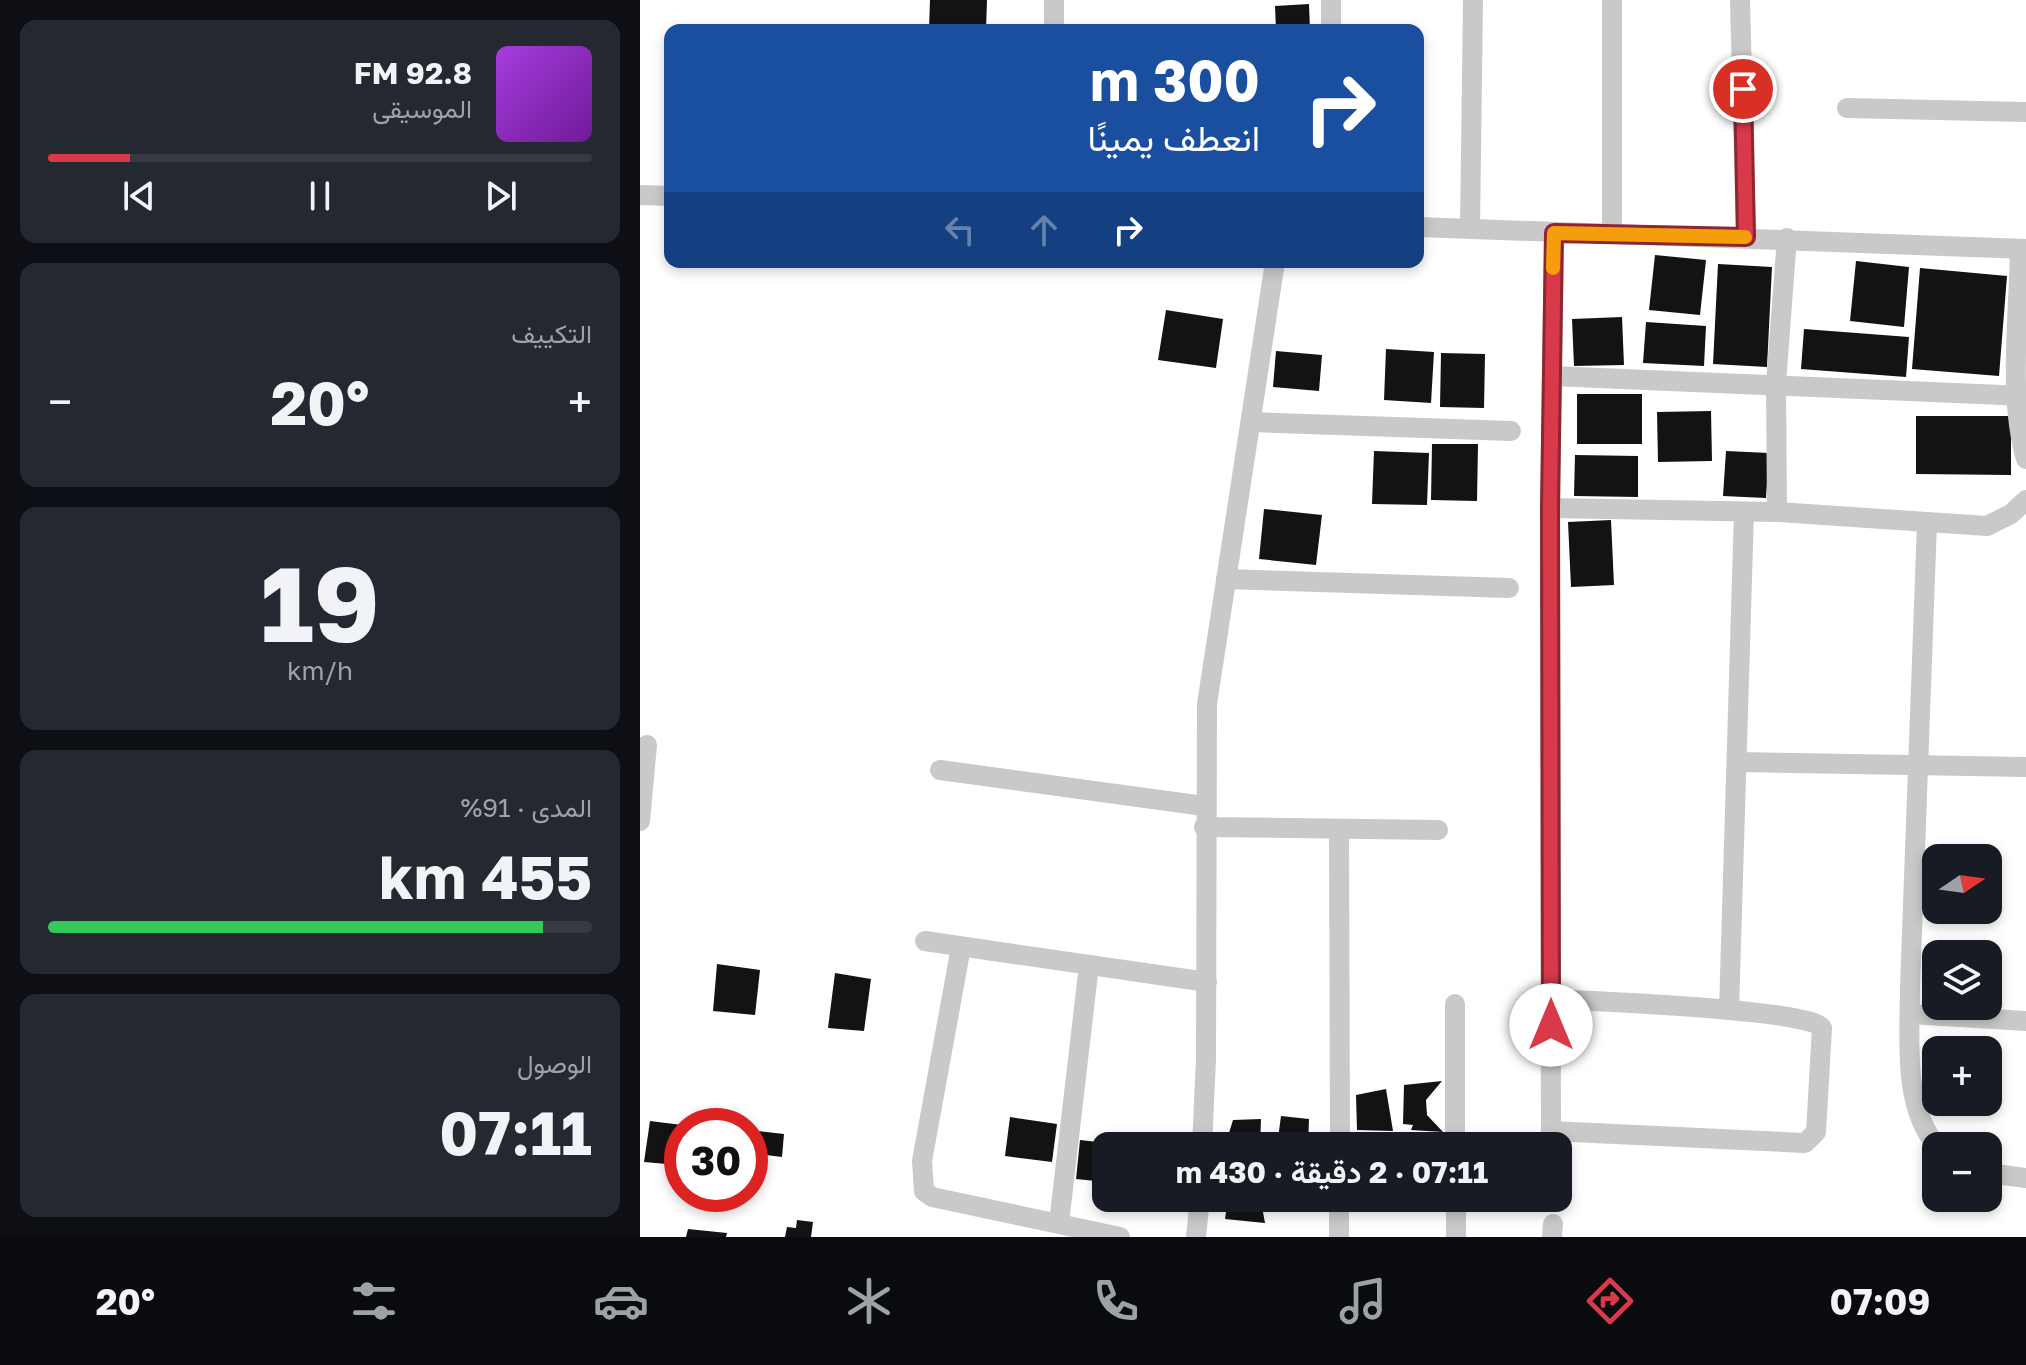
<!DOCTYPE html>
<html lang="ar">
<meta charset="utf-8">
<style>
:root{--surface:#171b24;--page:#242831;--text:#f1f3f6;--muted:#9ea1a6;--line:#363941;--accent:#d83a4a}
body{margin:0;font-family:"Golos Text",Vazirmatn,sans-serif;background:var(--page);color:var(--text);direction:rtl;height:100vh;display:flex;flex-direction:column;font-size:30px;white-space:nowrap}
*{box-sizing:border-box;margin:0}
p{font-size:26px;color:var(--muted)}
.icon{flex:none;width:44px;height:44px;fill:none;stroke:currentColor;stroke-width:2;stroke-linecap:round;stroke-linejoin:round}
.map{position:relative;flex:1;overflow:hidden;direction:ltr}
.sheet{display:flex;flex-direction:column;gap:20px;padding:20px;background:#0d0f14;width:640px}
.sheet>*{flex:none}
.top-card{position:absolute;left:24px;top:24px;width:760px;height:244px;border-radius:16px;box-shadow:0 4px 12px #0003;direction:rtl;background:#1a4fa0;color:#fff;overflow:hidden}
.needle{width:52px;rotate:77deg}
.controls{position:absolute;left:1282px;top:844px;display:grid;gap:16px}
.controls a{display:grid;place-items:center;width:80px;height:80px;border-radius:16px;background:var(--surface);box-shadow:0 4px 12px #0003;font-size:40px}
.speed{position:absolute;left:24px;top:1108px;display:flex;gap:16px;font-size:40px;font-weight:700;text-align:center}
.speed>*{display:grid;place-content:center;width:104px;height:104px;border-radius:50%;background:var(--surface);box-shadow:0 4px 12px #0003;line-height:1}
.speed .limit{border:12px solid #d22;background:#fff;color:#111}
.pin{position:absolute;display:grid;place-items:center;width:68px;height:68px;color:#fff;margin:-34px;border:4px solid #fff;border-radius:50%;box-shadow:0 2px 8px #0007}
.me{position:absolute;width:88px;margin:-44px;rotate:0deg;stroke-linejoin:round;filter:drop-shadow(0 0 6px #0008)}
.turn{display:flex;align-items:center;gap:28px;height:168px;padding:0 32px;font-size:36px}
.turn .icon{width:104px;height:104px;stroke-width:2.5}
.turn b{display:block;font-size:56px;line-height:68px}
.lanes{display:flex;align-items:center;height:76px;padding:0 32px;background:#0003;justify-content:center;gap:40px;direction:ltr}
.lanes .off{opacity:.35}
.big{font-size:60px;font-weight:700;line-height:1.1}
.sheet .widget{flex:1;display:flex;flex-direction:column;justify-content:center;gap:12px;min-width:0;padding:0 28px;border-radius:16px;background:var(--page)}
.sheet .dial{align-items:center;gap:0}
.dial b{font-size:104px;line-height:1}
.song{display:flex;align-items:center;gap:24px}
.cover{width:96px;height:96px;border-radius:12px;background:linear-gradient(135deg,hsl(280 70% 55%),hsl(280 70% 35%))}
.played{height:8px;border-radius:4px;background:linear-gradient(90deg,var(--accent) 15%,var(--line) 15%)}
.keys{display:flex;justify-content:space-around;direction:ltr}
.heat{display:flex;justify-content:space-between;align-items:center;font-size:44px;direction:ltr}
.charge{height:12px;border-radius:6px;background:linear-gradient(90deg,#34c759 91%,var(--line) 0)}
.trip{position:absolute;left:452px;top:1132px;width:480px;height:80px;border-radius:16px;background:var(--surface);box-shadow:0 4px 12px #0003;font-weight:700;line-height:80px;text-align:center;direction:rtl}
.tabs{display:flex;height:128px;justify-content:space-around;align-items:center;background:#090b0e;color:var(--muted)}
.tabs .icon{width:56px;height:56px}
.tabs .current{color:var(--accent)}
.tabs b{font-size:36px;color:var(--text)}
main{display:flex;flex:1;min-height:0}
.map>svg:first-child{display:block}
.building{fill:#131313}
.lines{fill:none;stroke-linecap:round;stroke-linejoin:round}
.street{stroke:#c9c9c9;stroke-width:20}
.route-casing{stroke:#8c2630;stroke-width:20}
.route{stroke:#d83a4a;stroke-width:14}
.slow{stroke:#f59e0b;stroke-width:14}
</style>
<main>
<div class="map">
<svg width="1386" height="1237" viewBox="0 0 1386 1237">
<rect width="100%" height="100%" fill="#fff"/>
<g class="building">
<path d="M 290,0 L 347,0 L 346,30 L 289,30 Z"/>
<path d="M 669,4 L 670,30 L 636,30 L 635,6 Z"/>
<path d="M 1015,255 L 1066,260 L 1060,315 L 1009,310 Z"/>
<path d="M 1216,261 L 1269,267 L 1264,327 L 1210,321 Z"/>
<path d="M 1078,264 L 1132,267 L 1127,367 L 1073,364 Z"/>
<path d="M 1280,268 L 1367,276 L 1359,376 L 1272,369 Z"/>
<path d="M 526,310 L 583,319 L 576,368 L 518,360 Z"/>
<path d="M 982,317 L 984,365 L 934,366 L 932,319 Z"/>
<path d="M 1006,322 L 1066,326 L 1064,366 L 1003,363 Z"/>
<path d="M 1164,329 L 1269,337 L 1266,377 L 1161,369 Z"/>
<path d="M 746,349 L 794,352 L 791,403 L 744,400 Z"/>
<path d="M 636,351 L 682,355 L 679,391 L 633,387 Z"/>
<path d="M 801,353 L 845,354 L 844,408 L 800,407 Z"/>
<rect x="937" y="394" width="65" height="50"/>
<path d="M 1071,411 L 1072,461 L 1018,462 L 1017,412 Z"/>
<path d="M 1276,416 L 1371,416 L 1371,475 L 1276,474 Z"/>
<path d="M 792,444 L 838,444 L 837,501 L 791,500 Z"/>
<path d="M 734,451 L 789,453 L 787,505 L 732,504 Z"/>
<path d="M 1086,451 L 1129,453 L 1126,498 L 1083,496 Z"/>
<path d="M 935,455 L 998,456 L 998,497 L 934,496 Z"/>
<path d="M 624,509 L 682,515 L 676,565 L 619,559 Z"/>
<path d="M 971,520 L 974,585 L 931,587 L 928,522 Z"/>
<path d="M 77,964 L 120,970 L 115,1015 L 73,1011 Z"/>
<path d="M 195,973 L 231,979 L 224,1031 L 188,1028 Z"/>
<path d="M 802,1081 L 786,1100 L 787,1115 L 803,1132 L 771,1130 L 773,1125 L 763,1124 L 764,1085 Z"/>
<path d="M 746,1089 L 753,1131 L 717,1130 L 716,1095 Z"/>
<path d="M 641,1116 L 669,1119 L 668,1146 L 637,1146 Z"/>
<path d="M 370,1117 L 417,1124 L 412,1162 L 365,1156 Z"/>
<path d="M 621,1119 L 620,1146 L 585,1146 L 593,1120 Z"/>
<path d="M 10,1121 L 42,1125 L 38,1165 L 4,1162 Z"/>
<path d="M 110,1130 L 144,1134 L 142,1157 L 110,1153 Z"/>
<path d="M 440,1140 L 476,1144 L 466,1146 L 466,1182 L 436,1179 Z"/>
<path d="M 588,1198 L 627,1198 L 621,1201 L 625,1223 L 585,1219 Z"/>
<path d="M 157,1220 L 173,1222 L 171,1237 L 145,1237 L 147,1227 L 156,1228 Z"/>
<path d="M 48,1229 L 87,1233 L 86,1237 L 46,1237 Z"/>
</g>
<g class="lines">
<g class="street">
<path d="M 972,0 L 972,234"/>
<path d="M 1100,0 L 1106,237"/>
<path d="M 414,30 L 414,0"/>
<path d="M 691,30 L 691,0"/>
<path d="M 1207,108 L 1386,112"/>
<path d="M 0,195 L 30,196"/>
<path d="M 778,227 L 1386,249"/>
<path d="M 830,229 L 833,0"/>
<path d="M 1380,249 C 1379,314 1368,398 1386,459"/>
<path d="M 912,376 L 1386,396"/>
<path d="M 611,422 L 871,431"/>
<path d="M 910,508 L 1137,512 L 1347,526 L 1371,514 L 1386,500"/>
<path d="M 1137,512 L 1136,383 L 1147,238"/>
<path d="M 1287,523 L 1270,987 C 1270,1037 1262,1106 1297,1146"/>
<path d="M 586,579 L 869,588"/>
<path d="M 1098,762 L 1386,767"/>
<path d="M 300,770 L 564,806"/>
<path d="M 0,821 L 7,745"/>
<path d="M 564,827 L 798,830"/>
<path d="M 699,830 L 700,1146"/>
<path d="M 285,941 L 567,982"/>
<path d="M 321,947 L 282,1161 L 284,1191 L 292,1197 L 480,1237"/>
<path d="M 911,999 C 946,1001 1172,1009 1182,1028 L 1176,1132 L 1165,1143 L 911,1131"/>
<path d="M 815,1004 L 815,1146"/>
<path d="M 1089,1010 L 1104,512"/>
<path d="M 1270,1014 L 1386,1021"/>
<path d="M 562,1146 L 566,1059 L 567,704 L 635,262"/>
<path d="M 911,1146 L 910,508 L 914,233"/>
<path d="M 1348,1173 L 1386,1178"/>
<path d="M 816,1198 L 816,1237"/>
<path d="M 419,1223 L 449,965"/>
<path d="M 556,1237 L 560,1198"/>
<path d="M 699,1237 L 699,1198"/>
<path d="M 912,1237 L 913,1224"/>
</g>
</g>
<g class="lines">
<g class="route-casing">
<path id="route" d="M 911,1025 L 910,508 L 914,233 L 1106,237 L 1103,89"/>
</g>
<use href="#route" class="route"/>
<path class="slow" d="M 913,268 L 914,233 L 1105,237"/>
</g>
</svg>
<div class="controls">
<a><svg class="needle" viewBox="-14 -14 28 28"><path d="M0-13l5 13h-10z" fill="#e53935"/><path d="M0 13l5-13h-10z" fill="#9ea1a6"/></svg></a>
<a><svg class="icon" aria-label="layers" viewBox="0 0 24 24"><path d="M12 4l9 5-9 5-9-5zM3 14l9 5 9-5"/></svg></a>
<a>+</a>
<a>−</a>
</div>
<div class="speed"><div class="limit">30</div></div>
<div class="pin" style="left:1103px;top:89px;background:#d93025"><svg class="icon" aria-label="arrive" viewBox="0 0 24 24"><path d="M6 21V4h12l-3 4 3 4H6"/></svg></div>
<svg class="me" style="left:911px;top:1025px" viewBox="-20 -20 40 40"><circle r="19" fill="#fff"/><path d="M0-13L10 11 0 6-10 11z" fill="#d83a4a"/></svg>
<div class="trip">07:11 · 2 دقيقة · 430 m</div>
<div class="top-card">
<div class="turn"><svg class="icon" aria-label="right" viewBox="0 0 24 24"><path d="M7 20v-9h11M14 6l5 5-5 5"/></svg><div><b>300 m</b>انعطف يمينًا</div></div>
<div class="lanes"><svg class="icon off" aria-label="left" viewBox="0 0 24 24"><path d="M17 20v-9H6M10 6l-5 5 5 5"/></svg><svg class="icon off" aria-label="ahead" viewBox="0 0 24 24"><path d="M12 20V5M6 11l6-6 6 6"/></svg><svg class="icon" aria-label="right" viewBox="0 0 24 24"><path d="M7 20v-9h11M14 6l5 5-5 5"/></svg></div>
</div>
</div>
<section class="sheet">
<div class="widget">
<div class="song"><i class="cover"></i><div><b>92.8 FM</b><p>الموسيقى</p></div></div>
<div class="played"></div>
<div class="keys"><svg class="icon" aria-label="previous" viewBox="0 0 24 24"><path d="M18 5L8 12l10 7zM5 5v14"/></svg><svg class="icon" aria-label="pause" viewBox="0 0 24 24"><path d="M8 5v14M16 5v14"/></svg><svg class="icon" aria-label="next" viewBox="0 0 24 24"><path d="M6 5l10 7-10 7zM19 5v14"/></svg></div>
</div>
<div class="widget"><p>التكييف</p>
<div class="heat"><a>−</a><b class="big">20°</b><a>+</a></div>
</div>
<div class="widget dial"><b>19</b><p>km/h</p></div>
<div class="widget"><p>المدى · 91%</p><b class="big">455 km</b><div class="charge"></div></div>
<div class="widget"><p>الوصول</p><b class="big">07:11</b></div>
</section>
</main>
<nav class="tabs">
<b>07:09</b>
<svg class="icon current" aria-label="directions" viewBox="0 0 24 24"><path d="M12 3l9 9-9 9-9-9zM9 14v-3h6M13 9l2 2-2 2"/></svg>
<svg class="icon" aria-label="music" viewBox="0 0 24 24"><path d="M9 18V5l10-2v13"/><circle cx="6" cy="18" r="3"/><circle cx="16" cy="16" r="3"/></svg>
<svg class="icon" aria-label="phone" viewBox="0 0 24 24"><path d="M5 4h4l2 5-3 2q2 4 5 5l2-3 5 2v4C11 20 4 13 5 4z"/></svg>
<svg class="icon" aria-label="climate" viewBox="0 0 24 24"><path d="M12 3v18M4 7l16 10M4 17L20 7"/></svg>
<svg class="icon" aria-label="car" viewBox="0 0 24 24"><path d="M5 17H2v-5l4-1 3-4h7l3 4 3 1v5h-3M9 17h6M6 11h13"/><circle cx="7" cy="17" r="2"/><circle cx="17" cy="17" r="2"/></svg>
<svg class="icon" aria-label="filters" viewBox="0 0 24 24"><path d="M4 7h16M4 17h16"/><circle cx="9" cy="7" r="2"/><circle cx="15" cy="17" r="2"/></svg>
<b>20°</b>
</nav>
